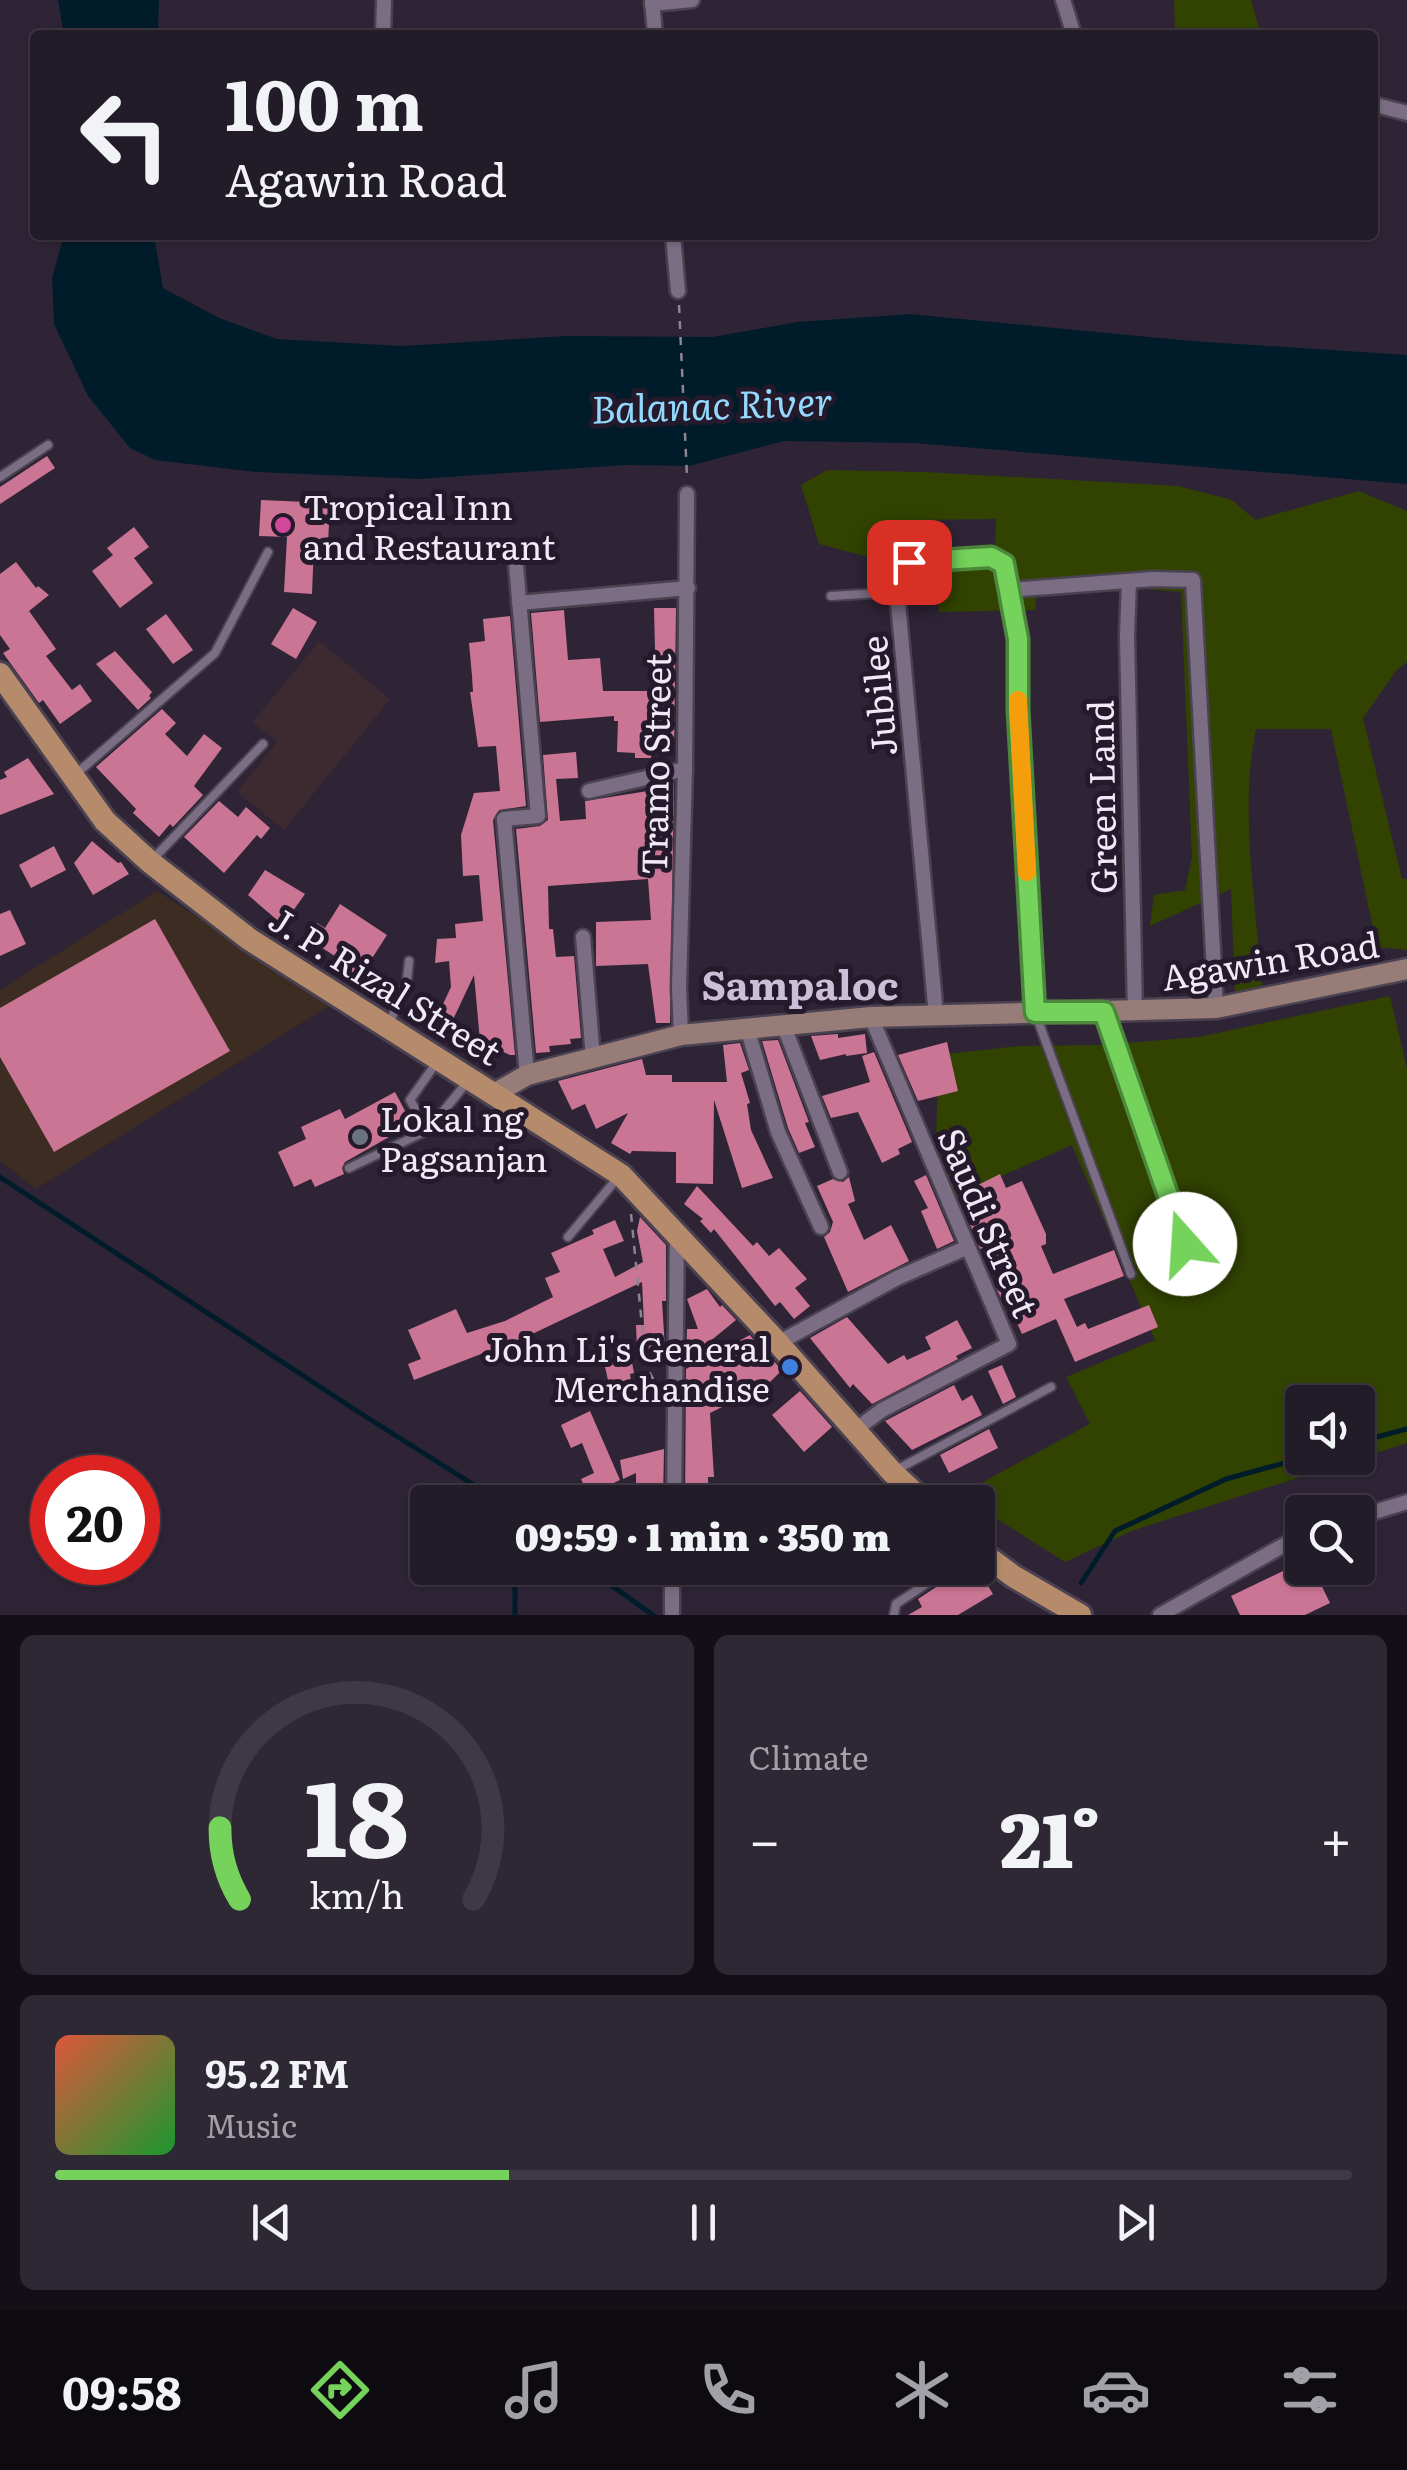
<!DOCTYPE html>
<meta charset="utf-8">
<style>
:root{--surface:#221b28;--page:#2e2834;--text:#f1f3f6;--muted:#a2a1a8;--line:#3f3945;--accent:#75d25b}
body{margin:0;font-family:Literata,serif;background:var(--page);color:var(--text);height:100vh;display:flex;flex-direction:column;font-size:38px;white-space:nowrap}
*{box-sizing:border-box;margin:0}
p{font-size:32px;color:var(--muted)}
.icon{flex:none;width:55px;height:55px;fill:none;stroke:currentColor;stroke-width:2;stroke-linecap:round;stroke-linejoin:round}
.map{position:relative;height:1615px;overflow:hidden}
.details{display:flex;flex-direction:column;gap:20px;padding:20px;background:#130f16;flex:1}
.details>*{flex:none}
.guide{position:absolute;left:30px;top:30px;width:1348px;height:210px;border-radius:10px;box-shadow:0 2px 8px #0004,0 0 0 2px var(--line);background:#221b28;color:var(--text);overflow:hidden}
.buttons{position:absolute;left:1285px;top:1385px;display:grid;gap:20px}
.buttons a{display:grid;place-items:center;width:90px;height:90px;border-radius:10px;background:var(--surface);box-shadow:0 2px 8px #0004,0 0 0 2px var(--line);font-size:50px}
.speed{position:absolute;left:30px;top:1455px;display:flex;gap:20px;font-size:50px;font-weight:700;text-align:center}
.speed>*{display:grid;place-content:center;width:130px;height:130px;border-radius:50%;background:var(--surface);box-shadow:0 2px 8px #0004,0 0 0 2px var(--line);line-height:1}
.speed .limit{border:15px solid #d22;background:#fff;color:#111}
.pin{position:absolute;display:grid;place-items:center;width:85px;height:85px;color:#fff;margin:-42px;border-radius:20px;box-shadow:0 5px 15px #0006}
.me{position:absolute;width:110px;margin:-55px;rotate:341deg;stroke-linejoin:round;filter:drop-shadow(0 0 8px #0008)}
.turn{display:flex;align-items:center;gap:35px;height:210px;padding:0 30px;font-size:45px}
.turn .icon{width:130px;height:130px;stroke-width:2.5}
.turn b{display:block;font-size:70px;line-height:85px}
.big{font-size:75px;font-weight:800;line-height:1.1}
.details .tile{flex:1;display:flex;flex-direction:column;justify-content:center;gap:15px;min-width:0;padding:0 35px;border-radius:15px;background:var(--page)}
.details .dial{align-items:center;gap:0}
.dial svg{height:260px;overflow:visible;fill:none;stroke:var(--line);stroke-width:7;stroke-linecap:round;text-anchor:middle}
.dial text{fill:var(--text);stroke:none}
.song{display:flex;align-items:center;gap:30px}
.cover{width:120px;height:120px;border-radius:15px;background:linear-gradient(135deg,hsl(10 70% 55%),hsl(130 70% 35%))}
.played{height:10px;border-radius:5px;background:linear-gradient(90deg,var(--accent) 35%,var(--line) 35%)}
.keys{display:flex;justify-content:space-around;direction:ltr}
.heat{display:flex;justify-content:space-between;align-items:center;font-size:55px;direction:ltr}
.details .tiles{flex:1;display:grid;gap:20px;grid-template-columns:1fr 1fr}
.tile:last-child{grid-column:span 2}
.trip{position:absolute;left:410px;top:1485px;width:585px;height:100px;border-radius:10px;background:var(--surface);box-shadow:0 2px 8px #0004,0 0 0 2px var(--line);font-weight:800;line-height:100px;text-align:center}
.dock{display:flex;height:160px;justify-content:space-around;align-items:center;background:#0e0b10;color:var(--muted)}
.dock .icon{width:70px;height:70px}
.dock .selected{color:var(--accent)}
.dock b{font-size:45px;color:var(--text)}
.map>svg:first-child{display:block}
.commercial{fill:#3c2c22}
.medical{fill:#3d2a30}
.green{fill:#324301;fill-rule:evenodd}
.water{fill:#001c2a}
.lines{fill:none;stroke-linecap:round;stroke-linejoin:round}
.stream{stroke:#001c2a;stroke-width:5}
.building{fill:#cb7594}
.lane-casing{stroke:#4b4251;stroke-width:12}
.street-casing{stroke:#4b4251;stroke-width:19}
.secondary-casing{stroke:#4b4251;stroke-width:25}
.primary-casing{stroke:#4b4251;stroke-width:28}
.path{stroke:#8d8494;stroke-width:2.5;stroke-dasharray:8 8;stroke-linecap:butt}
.lane{stroke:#7b6e84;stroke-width:8}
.street{stroke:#7b6e84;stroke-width:14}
.secondary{stroke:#987c78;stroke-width:20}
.primary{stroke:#b68b6b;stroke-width:22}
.route-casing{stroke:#4c883b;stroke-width:25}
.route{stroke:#75d25b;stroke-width:18}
.slow{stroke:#f59e0b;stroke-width:18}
.hotel-dot{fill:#d1479c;stroke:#251a2c;stroke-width:4}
.worship-dot{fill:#6b7280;stroke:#251a2c;stroke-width:4}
.shop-dot{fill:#3f7fe0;stroke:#251a2c;stroke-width:4}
.labels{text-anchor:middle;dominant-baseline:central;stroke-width:10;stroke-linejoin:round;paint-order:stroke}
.poi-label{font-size:35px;fill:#f0e9f6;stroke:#251a2c;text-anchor:start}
.street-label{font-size:35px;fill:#f0e9f6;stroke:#251a2c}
.water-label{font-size:38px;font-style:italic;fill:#93d9fd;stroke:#251a2c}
.quarter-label{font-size:40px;font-weight:bold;fill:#ccbed6;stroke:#251a2c}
</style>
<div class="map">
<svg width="1407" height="1615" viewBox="0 0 1407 1615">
<rect width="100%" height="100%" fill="#2e2436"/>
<path class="commercial" d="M 157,891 L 332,1004 L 36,1189 L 0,1161 L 0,990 Z"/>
<path class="medical" d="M 319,641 L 390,699 L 284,830 L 237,792 L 277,742 L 253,722 Z"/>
<g class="green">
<path d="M 1174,0 L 1251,0 L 1261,35 L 1175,35 Z"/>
<path d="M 827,470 L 924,472 L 1178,486 L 1232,500 L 1255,520 L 1359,491 L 1407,511 L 1407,662 L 1396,671 L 1363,718 L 1402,879 L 1407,879 L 1407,950 L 1377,947 L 1331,729 L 1256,729 C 1239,811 1256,902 1262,985 L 1235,995 L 1231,889 L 1150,926 L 1154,895 L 1185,890 L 1192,857 L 1181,592 L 1038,580 L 1035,610 L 939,612 L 935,571 L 995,550 L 996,519 L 908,520 L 912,553 L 872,558 L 819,544 L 801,485 Z"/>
<path d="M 1390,996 L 1407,1069 L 1407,1443 L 1134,1530 L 1065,1562 L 978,1507 L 978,1502 L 970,1502 L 959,1495 L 1090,1424 L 1066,1377 L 1155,1340 L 1072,1145 L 954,1197 L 936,1135 L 939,1055 L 1019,1046 L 1100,1045 L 1199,1037 ZM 1302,1402 L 1358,1402 L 1358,1458 L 1302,1458 Z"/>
</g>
<g class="water">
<path d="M 58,0 L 159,0 L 158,35 L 64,35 Z"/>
<path d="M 64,235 L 154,235 L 163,288 L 219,318 L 277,339 L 402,346 L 567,336 L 712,337 L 798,322 L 910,314 L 1191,341 L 1407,355 L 1407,484 L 915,443 L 784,441 L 689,466 L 625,465 L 419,479 L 257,472 L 155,460 L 130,448 L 88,396 L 54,324 L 52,278 Z"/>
</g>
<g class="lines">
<g class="stream">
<path d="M 0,1177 L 360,1413 L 493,1497 L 495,1502"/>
<path d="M 1358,1442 L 1407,1429"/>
<path d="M 515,1568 L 515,1615"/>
<path d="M 587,1568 L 653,1615"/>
<path d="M 1081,1583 L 1115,1531 L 1226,1479 L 1303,1458"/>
</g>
</g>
<g class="building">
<path d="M 47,456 L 55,468 L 0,504 L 0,487 Z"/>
<path d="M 261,500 L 330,503 L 328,544 L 314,544 L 312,594 L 284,592 L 287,537 L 259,536 Z"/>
<path d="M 134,527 L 149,547 L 134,558 L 153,583 L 120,608 L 92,571 L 113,555 L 107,548 Z"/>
<path d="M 16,562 L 36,588 L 38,586 L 49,595 L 29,611 L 56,649 L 46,656 L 72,690 L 80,684 L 92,701 L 60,724 L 43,700 L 39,703 L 3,653 L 10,649 L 0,635 L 0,574 Z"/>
<path d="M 293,608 L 317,622 L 296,659 L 271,644 Z"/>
<path d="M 654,608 L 676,608 L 674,754 L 651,753 L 651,758 L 635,758 L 635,753 L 617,752 L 618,721 L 614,721 L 614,716 L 540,722 L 531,613 L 564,610 L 568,660 L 600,658 L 603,691 L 656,691 Z"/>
<path d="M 166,614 L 193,650 L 173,664 L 146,629 Z"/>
<path d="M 510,616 L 526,806 L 499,810 L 493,820 L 515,1055 L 510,1055 L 480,1041 L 474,975 L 450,1026 L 436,1019 L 451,987 L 449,961 L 435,963 L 437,939 L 456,938 L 455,924 L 483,921 L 479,875 L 463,876 L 461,835 L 474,793 L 500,791 L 496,746 L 478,747 L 470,692 L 473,692 L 472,676 L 469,643 L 485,641 L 483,619 Z"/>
<path d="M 115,651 L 152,692 L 149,696 L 151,698 L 138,710 L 96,664 Z"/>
<path d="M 162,709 L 176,723 L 165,734 L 187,756 L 204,734 L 222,748 L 194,786 L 203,795 L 173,827 L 170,824 L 159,837 L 133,813 L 136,809 L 96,767 Z"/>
<path d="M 576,752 L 578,778 L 556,779 L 560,821 L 586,819 L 585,801 L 648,791 L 674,782 L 670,1023 L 656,1023 L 648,964 L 596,966 L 596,922 L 651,920 L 648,879 L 548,886 L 549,929 L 553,929 L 556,957 L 574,956 L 581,1038 L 570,1039 L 571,1044 L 549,1046 L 550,1052 L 536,1053 L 516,829 L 540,826 L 548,820 L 543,755 Z"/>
<path d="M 28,758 L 54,794 L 0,815 L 0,780 L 7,777 L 4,772 Z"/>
<path d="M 219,801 L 238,817 L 246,807 L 270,828 L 261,839 L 257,835 L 224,873 L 184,837 Z"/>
<path d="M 92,841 L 118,863 L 121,862 L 129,874 L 93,895 L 74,863 Z"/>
<path d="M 54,846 L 66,870 L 31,888 L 19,865 Z"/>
<path d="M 265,870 L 305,894 L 283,925 L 248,895 Z"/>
<path d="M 340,904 L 387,935 L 358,980 L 343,970 L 347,964 L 307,938 L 317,923 L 325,928 Z"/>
<path d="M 10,910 L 26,944 L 0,956 L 0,914 Z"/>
<path d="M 155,919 L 230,1051 L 54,1152 L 0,1057 L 0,1008 Z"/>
<path d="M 838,1034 L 838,1038 L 865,1034 L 867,1053 L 846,1056 L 846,1054 L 820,1060 L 811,1036 Z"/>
<path d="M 778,1040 L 809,1122 L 805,1123 L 815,1147 L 799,1153 L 788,1128 L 762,1041 Z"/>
<path d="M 947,1042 L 958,1091 L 918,1101 L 898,1055 Z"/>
<path d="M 740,1043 L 749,1070 L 741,1073 L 750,1103 L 747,1104 L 751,1130 L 773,1178 L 742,1188 L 714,1100 L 713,1184 L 676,1183 L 676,1152 L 632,1151 L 630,1154 L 611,1143 L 628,1113 L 596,1129 L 585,1104 L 572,1110 L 558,1081 L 642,1059 L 646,1075 L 672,1075 L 672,1082 L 727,1082 L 723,1045 Z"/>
<path d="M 874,1052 L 912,1142 L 898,1149 L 900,1154 L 882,1163 L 858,1112 L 831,1118 L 822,1096 L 870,1082 L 862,1056 Z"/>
<path d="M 395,1092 L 412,1124 L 345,1162 L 342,1168 L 344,1174 L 315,1187 L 311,1179 L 294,1187 L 278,1152 L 306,1139 L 301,1127 L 340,1109 L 345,1119 Z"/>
<path d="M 1000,1174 L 1006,1188 L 1022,1181 L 1046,1234 L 1046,1244 L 1041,1246 L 1053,1274 L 1114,1250 L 1124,1276 L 1064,1299 L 1077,1327 L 1085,1323 L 1088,1329 L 1149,1305 L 1158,1327 L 1075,1362 L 1056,1319 L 1022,1334 L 1009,1306 L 1005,1307 L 995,1285 L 1000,1283 L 985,1247 L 980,1249 L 958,1195 Z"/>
<path d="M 926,1175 L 954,1241 L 937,1249 L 921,1211 L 928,1208 L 914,1181 Z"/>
<path d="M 849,1177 L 855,1201 L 848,1204 L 864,1240 L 891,1225 L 909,1261 L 848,1292 L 824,1237 L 830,1232 L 833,1222 L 817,1186 L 833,1179 L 843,1182 Z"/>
<path d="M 697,1186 L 753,1246 L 757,1242 L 769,1256 L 779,1248 L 807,1279 L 795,1288 L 810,1306 L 794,1319 L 780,1302 L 775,1306 L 714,1229 L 711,1233 L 700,1221 L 703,1219 L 684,1204 Z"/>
<path d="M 640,1217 L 666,1245 L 666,1301 L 662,1301 L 665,1349 L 637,1349 L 636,1325 L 644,1325 L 642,1282 L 530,1335 L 414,1380 L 408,1364 L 421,1359 L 408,1330 L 456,1309 L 467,1333 L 505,1321 L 553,1297 L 545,1278 L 560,1272 L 551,1253 L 594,1234 L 592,1230 L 615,1220 L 624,1241 L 603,1249 L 615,1277 L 643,1262 L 637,1231 Z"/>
<path d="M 707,1289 L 720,1307 L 722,1305 L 736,1320 L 686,1361 L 687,1329 L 698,1329 L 687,1299 Z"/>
<path d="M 847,1317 L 888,1364 L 904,1355 L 907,1360 L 931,1349 L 925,1337 L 957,1320 L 972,1348 L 956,1356 L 958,1359 L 872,1404 L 853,1384 L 850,1388 L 810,1338 Z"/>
<path d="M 750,1335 L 765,1356 L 767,1354 L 782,1370 L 767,1385 L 710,1413 L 714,1477 L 708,1477 L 709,1502 L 685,1502 L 686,1369 Z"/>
<path d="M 630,1352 L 634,1373 L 630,1374 L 633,1395 L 612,1398 L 603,1358 Z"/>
<path d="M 1002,1365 L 1016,1397 L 1003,1404 L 988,1371 Z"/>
<path d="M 954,1385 L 962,1401 L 972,1395 L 982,1415 L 912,1450 L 885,1421 Z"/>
<path d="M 800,1391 L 832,1427 L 804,1452 L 772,1415 Z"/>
<path d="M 590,1411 L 620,1480 L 588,1495 L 581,1479 L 594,1473 L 582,1443 L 571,1448 L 561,1425 Z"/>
<path d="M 989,1429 L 998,1448 L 949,1473 L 940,1455 Z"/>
<path d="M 664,1449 L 663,1502 L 636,1502 L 636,1473 L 623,1479 L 620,1460 Z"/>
<path d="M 1302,1562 L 1302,1568 L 1313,1568 L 1330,1603 L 1305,1615 L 1240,1615 L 1231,1596 Z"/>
<path d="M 965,1568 L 977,1568 L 993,1594 L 958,1615 L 908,1615 L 922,1607 L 918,1599 Z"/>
</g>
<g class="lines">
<g class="lane-casing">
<g id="lane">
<path d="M 0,477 L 48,445"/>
<path d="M 831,596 L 896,592"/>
<path d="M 76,774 L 215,653 L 268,552"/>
<path d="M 153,859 L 263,744"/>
<path d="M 1104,1012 L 1185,1244"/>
<path d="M 1036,1015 L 1131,1274"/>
<path d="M 390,1022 L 407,980 L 409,961"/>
<path d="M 437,1062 L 410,1100 L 428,1130 L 468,1081"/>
<path d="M 349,1168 L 428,1130"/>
<path d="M 568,1237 L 620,1175"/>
<path d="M 896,1470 L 1051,1387"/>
<path d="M 894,1615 L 896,1604 L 950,1568"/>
</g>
</g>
<g class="street-casing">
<g id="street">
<path d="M 652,0 L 655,35"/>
<path d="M 1063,0 L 1074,35"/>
<path d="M 652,4 L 692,0"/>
<path d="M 383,35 L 384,0"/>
<path d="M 1372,104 L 1407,113"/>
<path d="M 673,235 L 678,291"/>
<path d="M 516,565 L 538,816 L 504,819 L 527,1075"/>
<path d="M 1129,581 L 1127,635 L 1135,1012"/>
<path d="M 1010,590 L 1153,579 L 1193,580 L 1216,1008"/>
<path d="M 519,603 L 688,588"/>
<path d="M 589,791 L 685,769"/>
<path d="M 583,937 L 593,1058"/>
<path d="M 936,1015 L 897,592 L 898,571 C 916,556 983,552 1004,564 L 1018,639 L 1018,710 L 1035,1012"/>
<path d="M 783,1024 L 840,1172"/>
<path d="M 747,1028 L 778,1132 L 821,1227"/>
<path d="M 681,1035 L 679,987 L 685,769 L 687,494"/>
<path d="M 778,1343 L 897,1278 L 968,1247"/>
<path d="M 855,1430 L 882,1410 L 1009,1344 L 871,1017"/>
<path d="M 674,1502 L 677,1233"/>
<path d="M 1358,1517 L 1407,1502"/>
<path d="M 672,1615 L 672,1568"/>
<path d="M 1160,1615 L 1302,1535"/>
</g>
</g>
<g class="secondary-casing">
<path id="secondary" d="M 494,1094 L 527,1075 L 681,1035 L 871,1017 L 1216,1008 L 1407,969"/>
</g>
<g class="primary-casing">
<g id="primary">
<path d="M 0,674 L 105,821 L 150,862 L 249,939 L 621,1175 L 778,1343 L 892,1472 L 924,1502"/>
<path d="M 978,1550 L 1013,1576 L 1080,1615"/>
</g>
</g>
<g class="path">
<path d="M 679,305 L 687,477"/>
<path d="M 631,1214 L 646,1366 L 660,1392"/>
</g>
<use href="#lane" class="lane"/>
<use href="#street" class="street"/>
<use href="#secondary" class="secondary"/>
<use href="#primary" class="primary"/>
</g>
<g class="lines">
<g class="route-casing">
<path id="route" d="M 909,562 L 991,557 L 1004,564 L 1018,639 L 1018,710 L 1035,1012 L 1104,1012 L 1185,1244"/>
</g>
<use href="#route" class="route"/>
<path class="slow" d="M 1018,700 L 1027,872"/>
</g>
<circle class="hotel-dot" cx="283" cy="525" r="10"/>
<circle class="worship-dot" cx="360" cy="1137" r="10"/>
<circle class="shop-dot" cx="790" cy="1367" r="10"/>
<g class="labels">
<g class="poi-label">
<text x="303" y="505">Tropical Inn<tspan x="303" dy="40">and Restaurant</tspan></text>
<text x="380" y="1117">Lokal ng<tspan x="380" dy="40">Pagsanjan</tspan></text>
<text x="770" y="1347" text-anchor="end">John Li's General<tspan x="770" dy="40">Merchandise</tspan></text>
</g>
<g class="street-label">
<text transform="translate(877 696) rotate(-95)">Jubilee</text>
<text transform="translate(654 764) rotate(-89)">Tramo Street</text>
<text transform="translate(1100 797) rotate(-91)">Green Land</text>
<text transform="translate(1270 959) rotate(-9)">Agawin Road</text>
<text transform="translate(386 984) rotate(32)">J. P. Rizal Street</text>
<text transform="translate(990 1222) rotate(67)">Saudi Street</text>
</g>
<g class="water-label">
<text transform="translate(712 403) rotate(-2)">Balanac River</text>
</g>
<g class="quarter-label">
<text x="800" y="982">Sampaloc</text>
</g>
</g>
</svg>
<div class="buttons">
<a><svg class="icon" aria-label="sound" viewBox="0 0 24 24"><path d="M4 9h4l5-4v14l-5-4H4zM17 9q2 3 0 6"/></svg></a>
<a><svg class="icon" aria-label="search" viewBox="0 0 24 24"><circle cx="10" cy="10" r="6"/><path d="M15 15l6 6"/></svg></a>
</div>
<div class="speed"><div class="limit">20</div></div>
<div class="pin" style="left:909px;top:562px;background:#d93025"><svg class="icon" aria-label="arrive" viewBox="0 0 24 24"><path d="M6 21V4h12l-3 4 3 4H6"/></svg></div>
<svg class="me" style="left:1185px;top:1244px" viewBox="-20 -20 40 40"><circle r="19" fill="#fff"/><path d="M0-13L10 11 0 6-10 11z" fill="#75d25b"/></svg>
<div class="trip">09:59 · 1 min · 350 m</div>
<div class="guide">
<div class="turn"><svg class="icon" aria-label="left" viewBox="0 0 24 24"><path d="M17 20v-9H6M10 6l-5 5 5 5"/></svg><div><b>100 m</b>Agawin Road</div></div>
</div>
</div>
<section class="details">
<div class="tiles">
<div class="tile dial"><svg viewBox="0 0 100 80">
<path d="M14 69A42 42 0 1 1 86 69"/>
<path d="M14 69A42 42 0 0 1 8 47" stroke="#75d25b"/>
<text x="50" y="56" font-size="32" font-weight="700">18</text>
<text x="50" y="72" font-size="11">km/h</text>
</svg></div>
<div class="tile"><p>Climate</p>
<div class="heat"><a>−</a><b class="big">21°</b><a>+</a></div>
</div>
<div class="tile">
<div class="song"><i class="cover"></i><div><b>95.2 FM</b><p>Music</p></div></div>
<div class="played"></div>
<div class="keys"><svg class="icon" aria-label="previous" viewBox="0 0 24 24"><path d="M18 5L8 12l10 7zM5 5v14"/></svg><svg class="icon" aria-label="pause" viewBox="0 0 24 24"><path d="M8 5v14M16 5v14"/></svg><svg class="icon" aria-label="next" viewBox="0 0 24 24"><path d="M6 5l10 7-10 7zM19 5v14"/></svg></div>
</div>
</div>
</section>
<nav class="dock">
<b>09:58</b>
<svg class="icon selected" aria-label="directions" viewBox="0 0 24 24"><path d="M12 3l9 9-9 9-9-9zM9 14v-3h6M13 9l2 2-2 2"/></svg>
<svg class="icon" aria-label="music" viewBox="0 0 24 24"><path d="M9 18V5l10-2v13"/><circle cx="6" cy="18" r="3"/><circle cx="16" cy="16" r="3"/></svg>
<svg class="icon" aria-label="phone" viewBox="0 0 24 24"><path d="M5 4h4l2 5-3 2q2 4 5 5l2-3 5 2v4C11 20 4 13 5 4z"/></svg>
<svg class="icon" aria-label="climate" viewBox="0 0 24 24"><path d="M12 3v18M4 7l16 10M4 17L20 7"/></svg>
<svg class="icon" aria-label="car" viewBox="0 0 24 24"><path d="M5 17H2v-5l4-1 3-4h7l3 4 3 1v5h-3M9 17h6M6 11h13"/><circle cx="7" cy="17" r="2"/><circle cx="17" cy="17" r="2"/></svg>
<svg class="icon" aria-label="filters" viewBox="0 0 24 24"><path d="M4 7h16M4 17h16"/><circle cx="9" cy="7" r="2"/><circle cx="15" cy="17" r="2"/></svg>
</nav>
